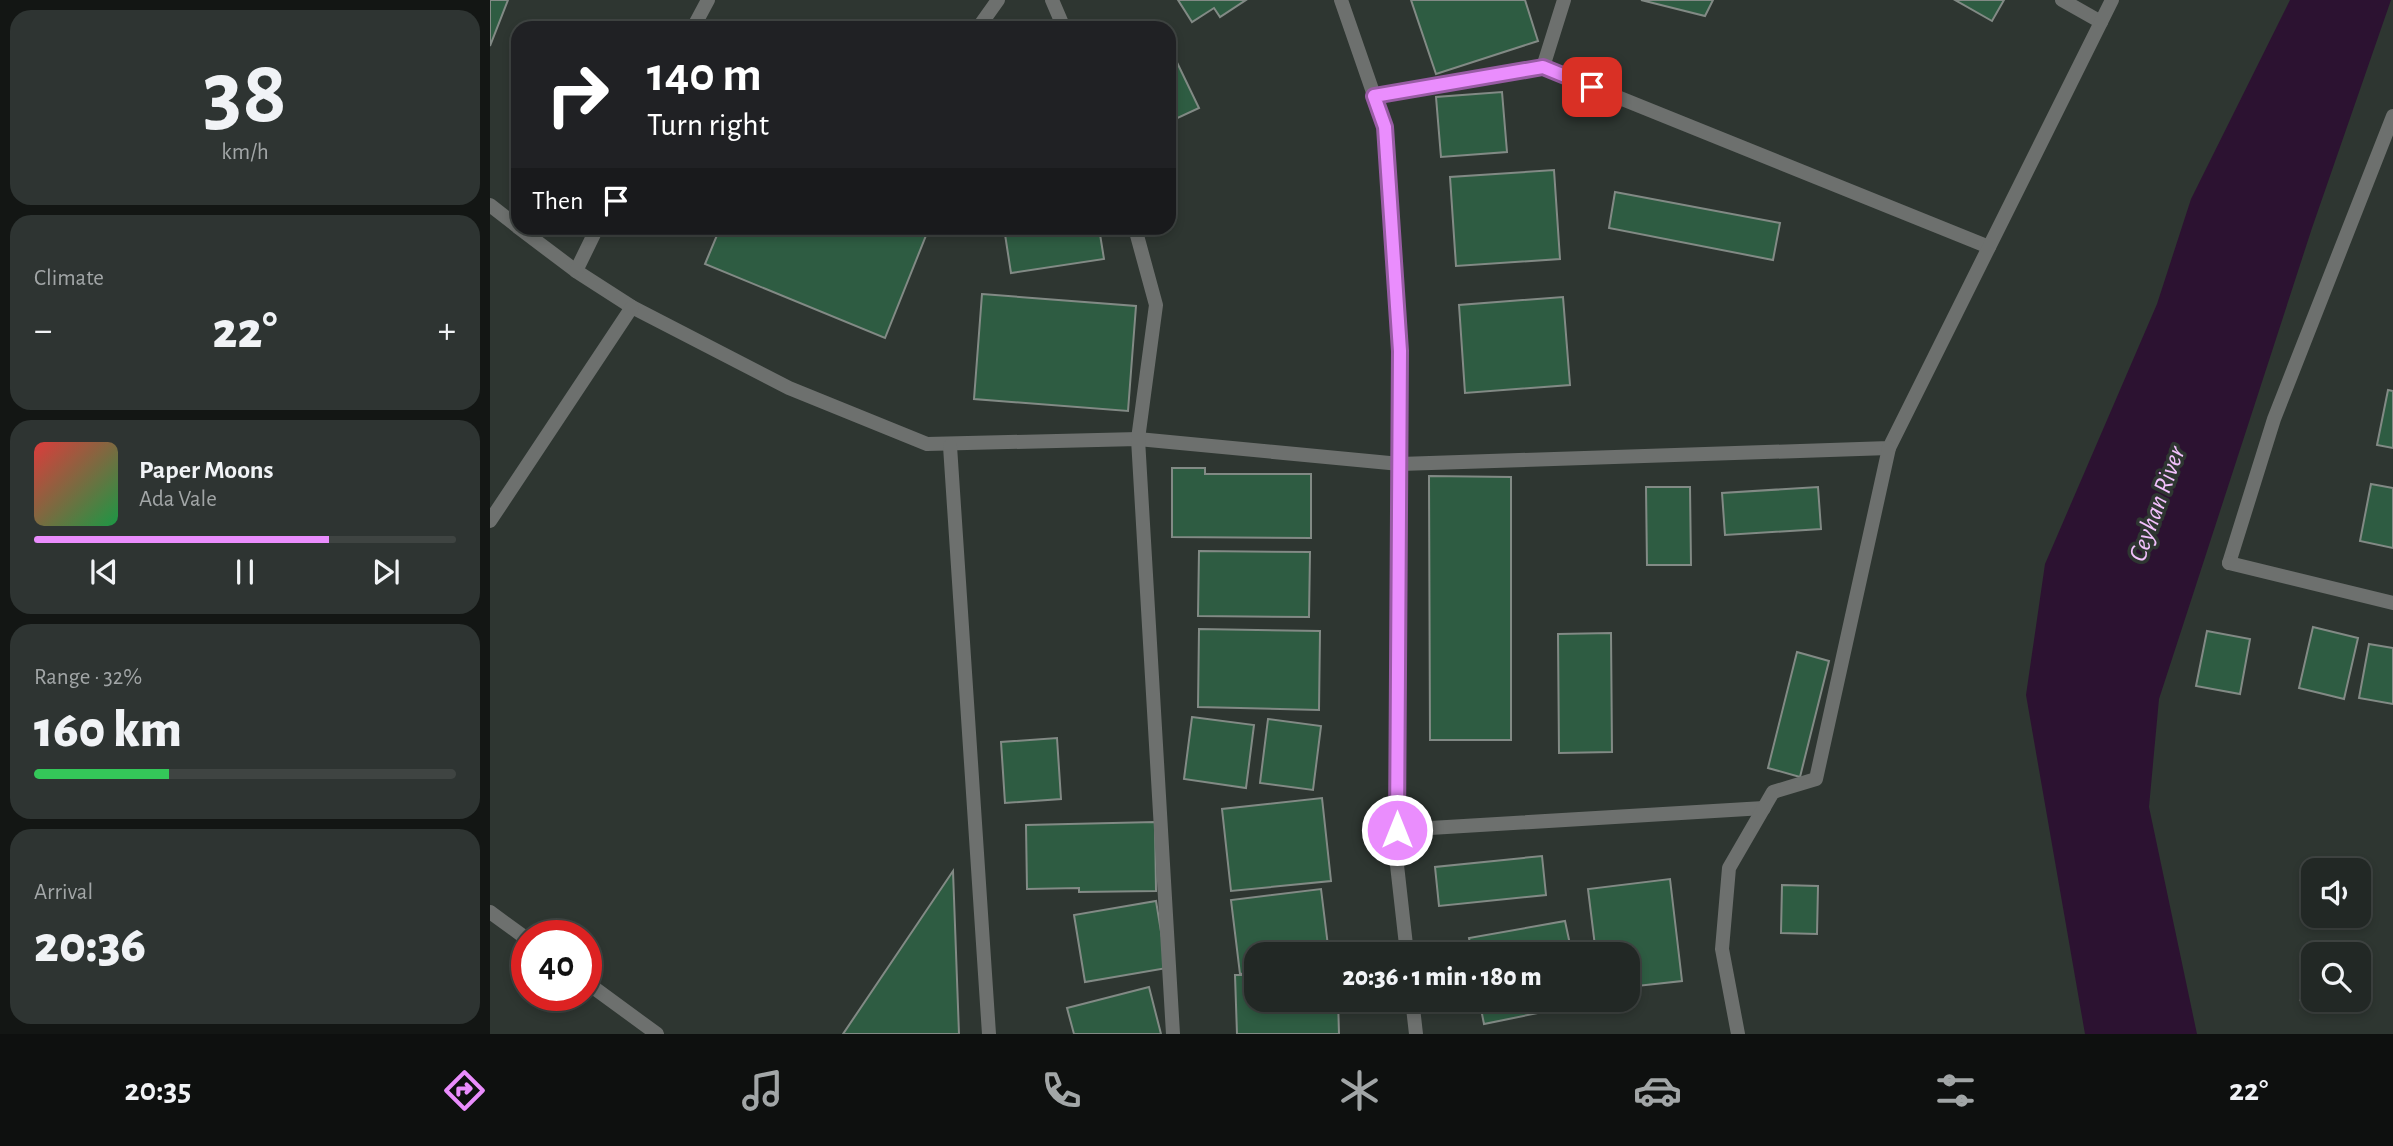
<!DOCTYPE html>
<meta charset="utf-8">
<style>
:root{--surface:#222825;--page:#2e3432;--text:#f1f3f6;--muted:#a2a6a7;--line:#3f4442;--accent:#ea8dfd}
body{margin:0;font-family:"Alegreya Sans",sans-serif;background:var(--page);color:var(--text);height:100vh;display:flex;flex-direction:column;font-size:26px;white-space:nowrap}
*{box-sizing:border-box;margin:0}
p{font-size:23px;color:var(--muted)}
.icon{flex:none;width:38px;height:38px;fill:none;stroke:currentColor;stroke-width:2;stroke-linecap:round;stroke-linejoin:round}
.map{position:relative;flex:1;overflow:hidden}
.drawer{display:flex;flex-direction:column;gap:10px;padding:10px;background:#131614;width:490px}
.drawer>*{flex:none}
.top-card{position:absolute;left:21px;top:21px;width:665px;height:214px;border-radius:21px;box-shadow:0 4px 10px #0003,0 0 0 2px var(--line);background:#202124;color:#fff;overflow:hidden}
.fabs{position:absolute;left:1811px;top:858px;display:grid;gap:14px}
.fabs a{display:grid;place-items:center;width:70px;height:70px;border-radius:14px;background:var(--surface);box-shadow:0 4px 10px #0003,0 0 0 2px var(--line);font-size:35px}
.speed{position:absolute;left:21px;top:920px;display:flex;gap:14px;font-size:35px;font-weight:700;text-align:center}
.speed>*{display:grid;place-content:center;width:91px;height:91px;border-radius:50%;background:var(--surface);box-shadow:0 4px 10px #0003,0 0 0 2px var(--line);line-height:1}
.speed .limit{border:10px solid #d22;background:#fff;color:#111}
.pin{position:absolute;display:grid;place-items:center;width:60px;height:60px;color:#fff;margin:-30px;border-radius:14px;box-shadow:0 4px 10px #0006}
.me{position:absolute;width:77px;margin:-38px;rotate:0deg;stroke-linejoin:round;filter:drop-shadow(0 0 5px #0008)}
.turn{display:flex;align-items:center;gap:24px;height:147px;padding:0 21px;font-size:32px}
.turn .icon{width:91px;height:91px;stroke-width:2.5}
.turn b{display:block;font-size:49px;line-height:60px}
.then{display:flex;align-items:center;height:66px;padding:0 21px;background:#0003;gap:14px;font-size:26px}
.big{font-size:52px;font-weight:800;line-height:1.1}
.drawer .tile{flex:1;display:flex;flex-direction:column;justify-content:center;gap:10px;min-width:0;padding:0 24px;border-radius:21px;background:var(--page)}
.drawer .dial{align-items:center;gap:0}
.dial b{font-size:91px;line-height:1}
.song{display:flex;align-items:center;gap:21px}
.cover{width:84px;height:84px;border-radius:10px;background:linear-gradient(135deg,hsl(0 70% 55%),hsl(140 70% 35%))}
.played{height:7px;border-radius:4px;background:linear-gradient(90deg,var(--accent) 70%,var(--line) 70%)}
.keys{display:flex;justify-content:space-around;direction:ltr}
.heat{display:flex;justify-content:space-between;align-items:center;font-size:38px;direction:ltr}
.charge{height:10px;border-radius:5px;background:linear-gradient(90deg,#34c759 32%,var(--line) 0)}
.trip{position:absolute;left:754px;top:942px;width:396px;height:70px;border-radius:21px;background:var(--surface);box-shadow:0 4px 10px #0003,0 0 0 2px var(--line);font-weight:800;line-height:70px;text-align:center}
.tab-bar{display:flex;height:112px;justify-content:space-around;align-items:center;background:#0e100f;color:var(--muted)}
.tab-bar .icon{width:49px;height:49px}
.tab-bar .selected{color:var(--accent)}
.tab-bar b{font-size:32px;color:var(--text)}
main{display:flex;flex:1;min-height:0}
.map>svg:first-child{display:block}
.water{fill:#2c1231}
.building{fill:#2e5c42;stroke:#828a85;stroke-width:2}
.lines{fill:none;stroke-linecap:round;stroke-linejoin:round}
.service{stroke:#6d706e;stroke-width:14}
.minor{stroke:#6d706e;stroke-width:14}
.tertiary{stroke:#6d706e;stroke-width:14}
.route-casing{stroke:#985ca4;stroke-width:18}
.route{stroke:#ea8dfd;stroke-width:12}
.labels{text-anchor:middle;dominant-baseline:central;stroke-width:7;stroke-linejoin:round;paint-order:stroke}
.water-label{font-size:26px;font-style:italic;fill:#f2c0fc;stroke:#2e3631}
</style>
<main>
<section class="drawer">
<div class="tile dial"><b>38</b><p>km/h</p></div>
<div class="tile"><p>Climate</p>
<div class="heat"><a>−</a><b class="big">22°</b><a>+</a></div>
</div>
<div class="tile">
<div class="song"><i class="cover"></i><div><b>Paper Moons</b><p>Ada Vale</p></div></div>
<div class="played"></div>
<div class="keys"><svg class="icon" aria-label="previous" viewBox="0 0 24 24"><path d="M18 5L8 12l10 7zM5 5v14"/></svg><svg class="icon" aria-label="pause" viewBox="0 0 24 24"><path d="M8 5v14M16 5v14"/></svg><svg class="icon" aria-label="next" viewBox="0 0 24 24"><path d="M6 5l10 7-10 7zM19 5v14"/></svg></div>
</div>
<div class="tile"><p>Range · 32%</p><b class="big">160 km</b><div class="charge"></div></div>
<div class="tile"><p>Arrival</p><b class="big">20:36</b></div>
</section>
<div class="map">
<svg width="1903" height="1034" viewBox="0 0 1903 1034">
<rect width="100%" height="100%" fill="#2e3631"/>
<path class="water" d="M 1800,0 L 1901,0 L 1822,228 L 1669,699 L 1659,807 L 1707,1034 L 1595,1034 L 1536,695 L 1555,564 L 1667,304 L 1701,199 Z"/>
<g class="building">
<path d="M 0,0 L 18,0 L 0,46 Z"/>
<path d="M 688,0 L 756,0 L 730,17 L 724,8 L 702,22 Z"/>
<path d="M 921,0 L 1035,0 L 1048,41 L 946,74 Z"/>
<path d="M 1151,0 L 1223,0 L 1215,16 Z"/>
<path d="M 1465,0 L 1514,0 L 1502,21 Z"/>
<path d="M 681,50 L 709,108 L 679,122 L 679,51 Z"/>
<path d="M 1012,92 L 1017,152 L 951,157 L 946,97 Z"/>
<path d="M 1064,170 L 1070,259 L 966,266 L 960,177 Z"/>
<path d="M 1125,192 L 1290,223 L 1283,260 L 1119,228 Z"/>
<path d="M 230,228 L 439,228 L 395,338 L 215,264 Z"/>
<path d="M 514,228 L 609,228 L 614,259 L 521,273 Z"/>
<path d="M 492,294 L 646,306 L 638,411 L 484,399 Z"/>
<path d="M 1073,297 L 1080,385 L 975,393 L 969,305 Z"/>
<path d="M 1898,390 L 1903,391 L 1903,448 L 1887,445 Z"/>
<path d="M 682,468 L 715,468 L 715,474 L 821,474 L 821,538 L 682,537 Z"/>
<path d="M 939,476 L 1021,477 L 1021,740 L 940,740 Z"/>
<path d="M 1881,484 L 1903,488 L 1903,548 L 1870,541 Z"/>
<path d="M 1156,487 L 1200,487 L 1201,565 L 1157,565 Z"/>
<path d="M 1328,487 L 1331,529 L 1235,535 L 1232,493 Z"/>
<path d="M 709,551 L 820,552 L 819,617 L 708,616 Z"/>
<path d="M 1823,627 L 1868,638 L 1854,699 L 1809,688 Z"/>
<path d="M 709,629 L 830,631 L 829,710 L 708,707 Z"/>
<path d="M 1717,631 L 1760,639 L 1750,694 L 1706,686 Z"/>
<path d="M 1121,633 L 1122,752 L 1069,753 L 1068,634 Z"/>
<path d="M 1879,644 L 1903,648 L 1903,704 L 1869,698 Z"/>
<path d="M 1307,652 L 1339,661 L 1310,777 L 1278,768 Z"/>
<path d="M 702,717 L 764,725 L 756,788 L 694,779 Z"/>
<path d="M 778,719 L 831,726 L 823,790 L 770,783 Z"/>
<path d="M 567,738 L 571,799 L 515,803 L 511,742 Z"/>
<path d="M 832,798 L 841,881 L 741,891 L 732,809 Z"/>
<path d="M 665,822 L 666,891 L 589,892 L 589,888 L 537,889 L 536,825 Z"/>
<path d="M 1052,856 L 1056,895 L 949,906 L 945,867 Z"/>
<path d="M 463,871 L 469,1034 L 353,1034 Z"/>
<path d="M 1180,879 L 1192,981 L 1138,987 L 1138,954 L 1106,954 L 1098,889 Z"/>
<path d="M 1292,885 L 1328,886 L 1327,934 L 1291,933 Z"/>
<path d="M 831,889 L 839,954 L 766,954 L 766,972 L 750,974 L 741,900 Z"/>
<path d="M 666,901 L 677,968 L 595,982 L 584,915 Z"/>
<path d="M 1075,921 L 1082,954 L 982,954 L 979,938 Z"/>
<path d="M 1816,952 L 1826,954 L 1824,954 L 1824,999 L 1838,999 L 1838,1003 L 1810,1000 Z"/>
<path d="M 745,975 L 766,975 L 766,999 L 848,999 L 849,1034 L 747,1034 Z"/>
<path d="M 659,987 L 671,1034 L 584,1034 L 577,1008 Z"/>
<path d="M 989,999 L 1045,999 L 1048,1013 L 994,1024 Z"/>
</g>
<g class="lines">
<g class="service">
<path d="M 488,28 L 508,0"/>
<path d="M 1739,563 L 1784,419 L 1903,116"/>
</g>
<g class="minor">
<path d="M 562,0 L 574,28"/>
<path d="M 1572,0 L 1611,22"/>
<path d="M 203,28 L 218,0"/>
<path d="M 1053,67 L 1074,0"/>
<path d="M 884,96 L 1053,67 L 1499,247"/>
<path d="M 0,205 L 28,227"/>
<path d="M 29,228 L 86,271 L 142,307 L 299,388 L 437,444 L 648,439 L 910,464 L 1399,448 L 1622,0"/>
<path d="M 645,228 L 666,305 L 648,439 L 683,1034"/>
<path d="M 86,271 L 107,228"/>
<path d="M 460,446 L 499,1034"/>
<path d="M 0,521 L 142,307"/>
<path d="M 1739,563 L 1903,603"/>
<path d="M 907,830 L 1274,808"/>
<path d="M 1248,1034 L 1232,949 L 1239,868 L 1283,792 L 1326,779 L 1399,448"/>
</g>
<g class="tertiary">
<path d="M 851,0 L 895,127 L 910,351 L 907,865 L 917,954"/>
<path d="M 0,912 L 37,939"/>
<path d="M 96,982 L 167,1034"/>
<path d="M 922,999 L 926,1034"/>
</g>
</g>
<g class="lines">
<g class="route-casing">
<path id="route" d="M 907,830 L 910,351 L 895,127 L 884,96 L 1053,67 L 1102,87"/>
</g>
<use href="#route" class="route"/>
</g>
<g class="labels">
<g class="water-label">
<text transform="translate(1667 504) rotate(-70)">Ceyhan River</text>
</g>
</g>
</svg>
<div class="fabs">
<a><svg class="icon" aria-label="sound" viewBox="0 0 24 24"><path d="M4 9h4l5-4v14l-5-4H4zM17 9q2 3 0 6"/></svg></a>
<a><svg class="icon" aria-label="search" viewBox="0 0 24 24"><circle cx="10" cy="10" r="6"/><path d="M15 15l6 6"/></svg></a>
</div>
<div class="speed"><div class="limit">40</div></div>
<div class="pin" style="left:1102px;top:87px;background:#d93025"><svg class="icon" aria-label="arrive" viewBox="0 0 24 24"><path d="M6 21V4h12l-3 4 3 4H6"/></svg></div>
<svg class="me" style="left:907px;top:830px" viewBox="-20 -20 40 40"><circle r="17" fill="#ea8dfd" stroke="#fff" stroke-width="3"/><path d="M0-11L8 9 0 5-8 9z" fill="#fff"/></svg>
<div class="trip">20:36 · 1 min · 180 m</div>
<div class="top-card">
<div class="turn"><svg class="icon" aria-label="right" viewBox="0 0 24 24"><path d="M7 20v-9h11M14 6l5 5-5 5"/></svg><div><b>140 m</b>Turn right</div></div>
<div class="then">Then<svg class="icon" aria-label="arrive" viewBox="0 0 24 24"><path d="M6 21V4h12l-3 4 3 4H6"/></svg></div>
</div>
</div>
</main>
<nav class="tab-bar">
<b>20:35</b>
<svg class="icon selected" aria-label="directions" viewBox="0 0 24 24"><path d="M12 3l9 9-9 9-9-9zM9 14v-3h6M13 9l2 2-2 2"/></svg>
<svg class="icon" aria-label="music" viewBox="0 0 24 24"><path d="M9 18V5l10-2v13"/><circle cx="6" cy="18" r="3"/><circle cx="16" cy="16" r="3"/></svg>
<svg class="icon" aria-label="phone" viewBox="0 0 24 24"><path d="M5 4h4l2 5-3 2q2 4 5 5l2-3 5 2v4C11 20 4 13 5 4z"/></svg>
<svg class="icon" aria-label="climate" viewBox="0 0 24 24"><path d="M12 3v18M4 7l16 10M4 17L20 7"/></svg>
<svg class="icon" aria-label="car" viewBox="0 0 24 24"><path d="M5 17H2v-5l4-1 3-4h7l3 4 3 1v5h-3M9 17h6M6 11h13"/><circle cx="7" cy="17" r="2"/><circle cx="17" cy="17" r="2"/></svg>
<svg class="icon" aria-label="filters" viewBox="0 0 24 24"><path d="M4 7h16M4 17h16"/><circle cx="9" cy="7" r="2"/><circle cx="15" cy="17" r="2"/></svg>
<b>22°</b>
</nav>
